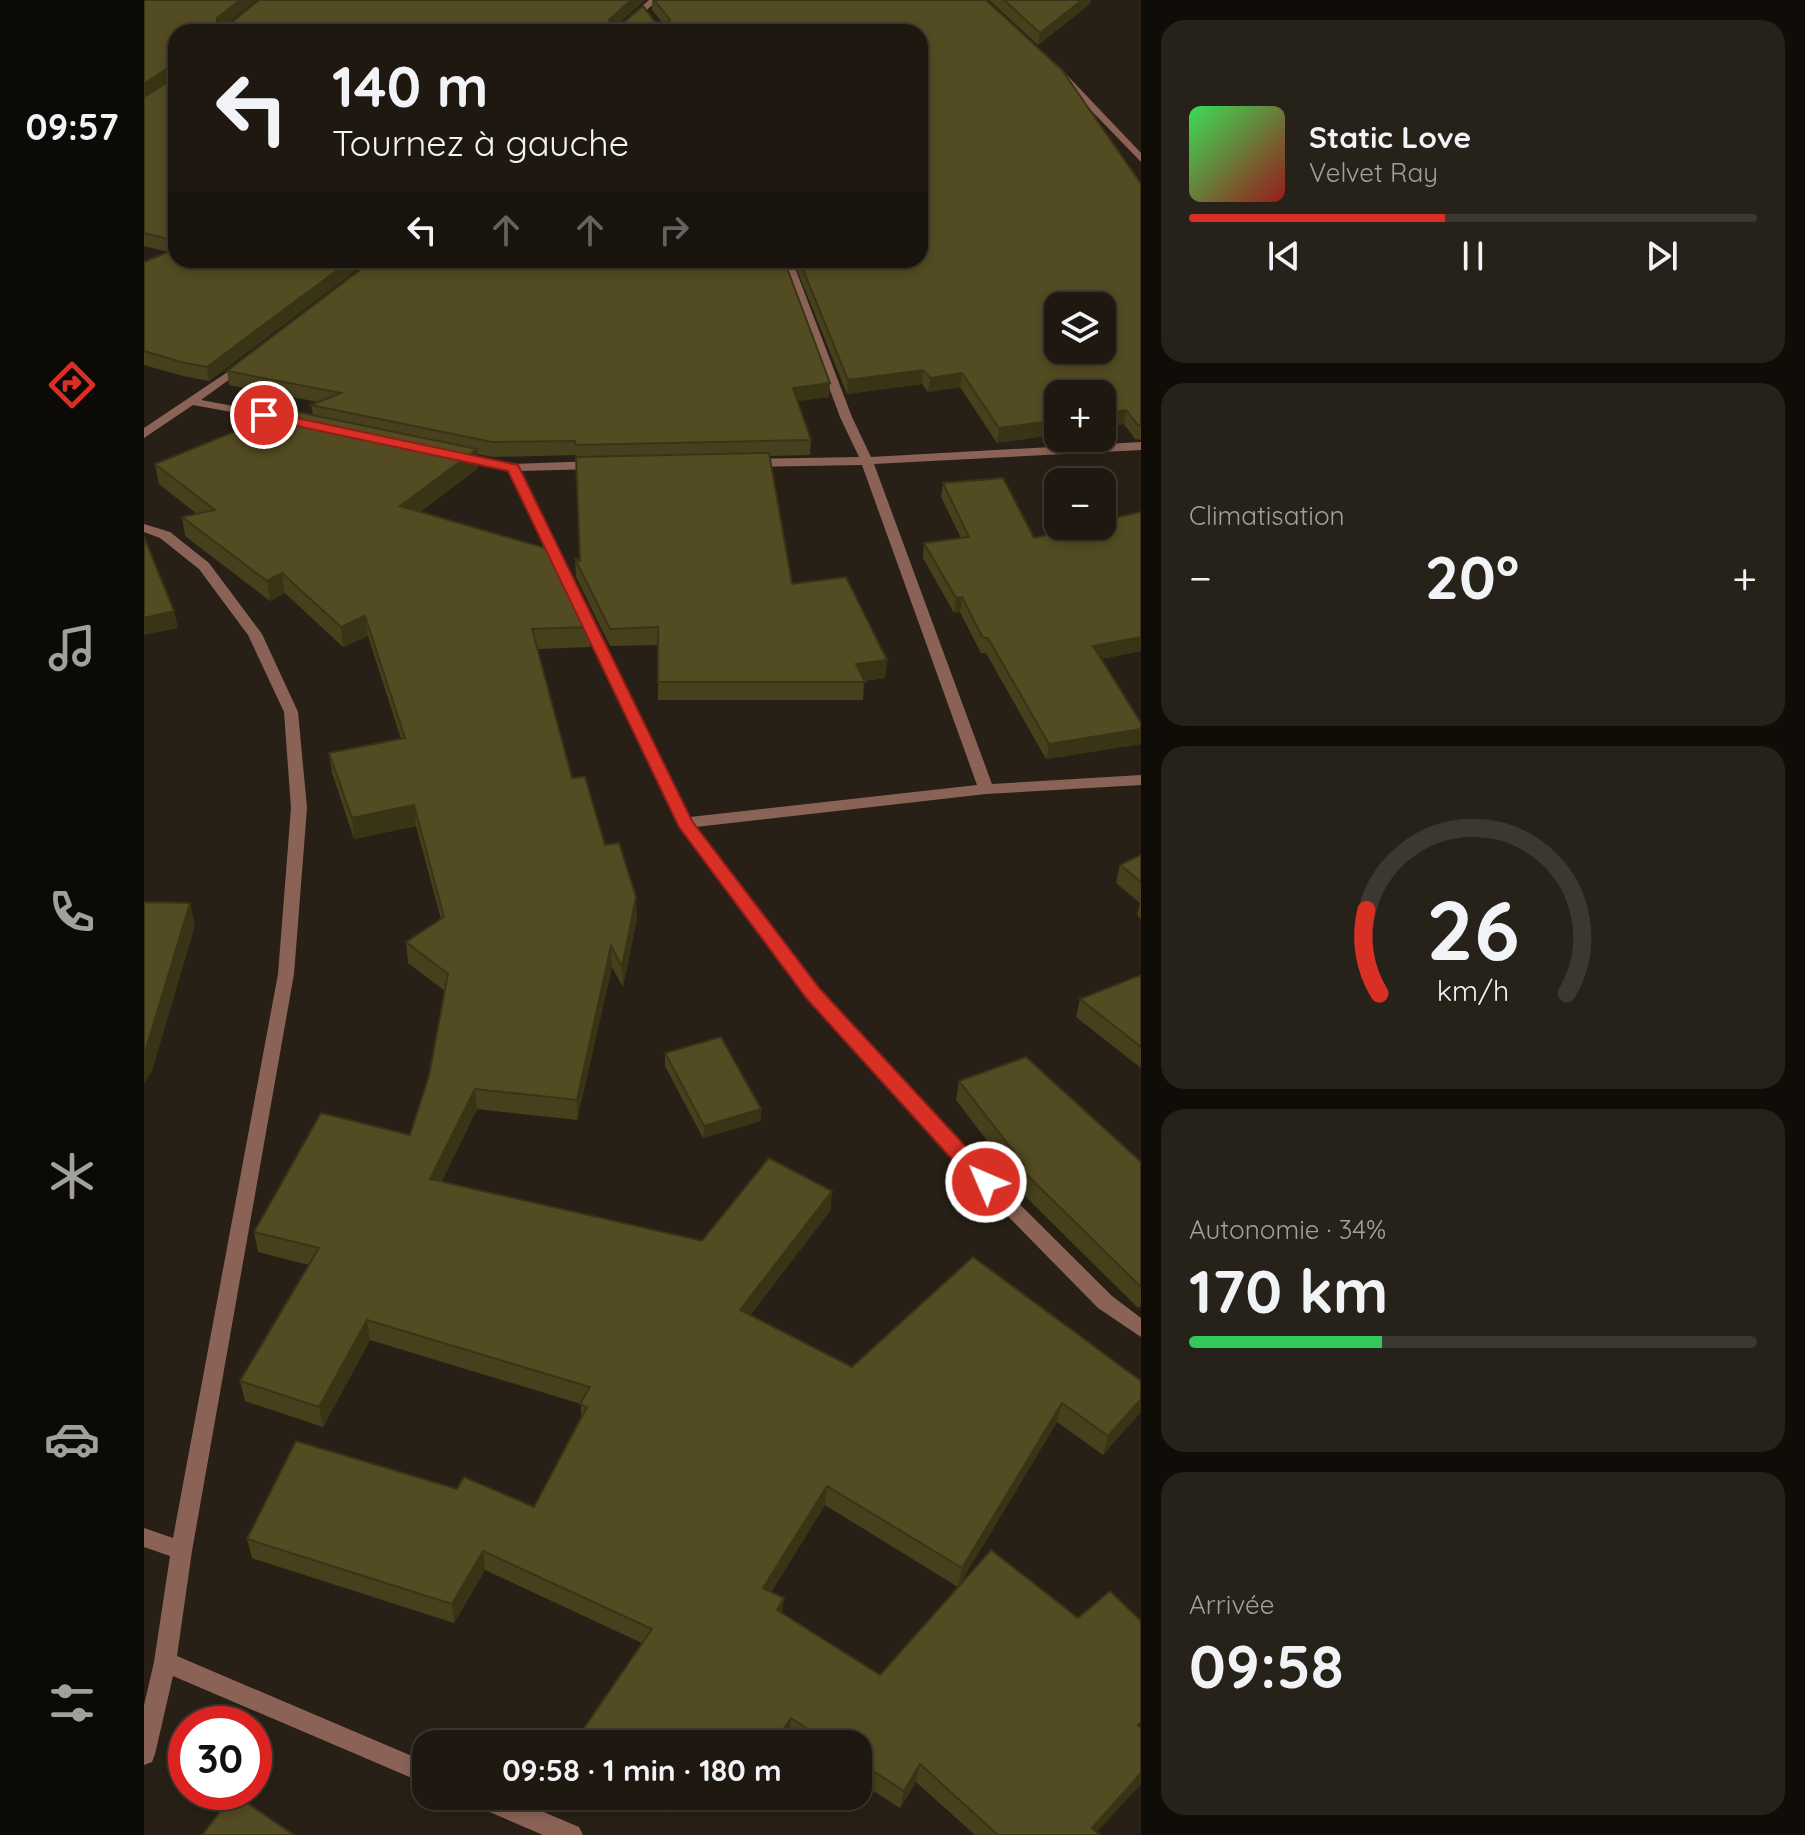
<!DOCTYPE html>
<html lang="fr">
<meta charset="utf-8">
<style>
:root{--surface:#1e1810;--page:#262119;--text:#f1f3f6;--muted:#a1a09f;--line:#3c3730;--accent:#d93025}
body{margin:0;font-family:Quicksand,sans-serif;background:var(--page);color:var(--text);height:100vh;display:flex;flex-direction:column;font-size:30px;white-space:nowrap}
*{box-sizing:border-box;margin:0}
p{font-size:26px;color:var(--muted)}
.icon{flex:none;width:44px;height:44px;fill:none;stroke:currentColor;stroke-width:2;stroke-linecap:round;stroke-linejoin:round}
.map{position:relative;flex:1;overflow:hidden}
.panel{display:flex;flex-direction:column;gap:20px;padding:20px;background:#100d09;width:664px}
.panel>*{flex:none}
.banner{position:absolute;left:24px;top:24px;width:760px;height:244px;border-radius:24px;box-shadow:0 4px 12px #0003,0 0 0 2px var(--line);background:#1e1810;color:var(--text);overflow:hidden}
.controls{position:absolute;left:900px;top:292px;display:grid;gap:16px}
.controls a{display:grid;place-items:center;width:72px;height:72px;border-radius:16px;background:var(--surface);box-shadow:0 4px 12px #0003,0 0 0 2px var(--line);font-size:40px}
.speed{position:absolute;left:24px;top:1706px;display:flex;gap:16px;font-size:40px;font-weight:700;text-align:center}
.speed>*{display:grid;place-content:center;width:104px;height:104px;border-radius:50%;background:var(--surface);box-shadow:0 4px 12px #0003,0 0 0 2px var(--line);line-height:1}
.speed .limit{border:12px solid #d22;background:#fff;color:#111}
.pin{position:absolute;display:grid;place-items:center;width:68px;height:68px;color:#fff;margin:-34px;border:4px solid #fff;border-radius:50%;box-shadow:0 2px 8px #0007}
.me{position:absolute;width:88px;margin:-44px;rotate:315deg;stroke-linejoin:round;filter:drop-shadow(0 0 6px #0008)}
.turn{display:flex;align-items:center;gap:28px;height:168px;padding:0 32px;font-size:36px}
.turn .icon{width:104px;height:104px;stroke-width:2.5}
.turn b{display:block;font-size:56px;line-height:68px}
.lanes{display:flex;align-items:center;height:76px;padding:0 32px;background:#0003;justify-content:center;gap:40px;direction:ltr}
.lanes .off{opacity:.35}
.big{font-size:60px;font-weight:700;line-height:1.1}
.panel .widget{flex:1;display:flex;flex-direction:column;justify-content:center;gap:12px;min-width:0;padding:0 28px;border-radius:24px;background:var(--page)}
.panel .dial{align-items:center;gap:0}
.dial svg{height:208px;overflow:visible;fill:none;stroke:var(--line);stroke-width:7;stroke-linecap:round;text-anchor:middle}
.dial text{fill:var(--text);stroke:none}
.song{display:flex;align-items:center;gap:24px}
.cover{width:96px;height:96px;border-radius:12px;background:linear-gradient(135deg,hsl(130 70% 55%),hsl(0 70% 35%))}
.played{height:8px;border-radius:4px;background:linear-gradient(90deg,var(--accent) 45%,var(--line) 45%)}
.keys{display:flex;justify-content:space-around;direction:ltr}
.heat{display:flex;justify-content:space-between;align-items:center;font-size:44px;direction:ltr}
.charge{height:12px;border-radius:6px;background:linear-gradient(90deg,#34c759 34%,var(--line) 0)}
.trip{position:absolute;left:268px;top:1730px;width:460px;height:80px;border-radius:24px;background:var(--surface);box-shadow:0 4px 12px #0003,0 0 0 2px var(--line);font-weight:700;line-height:80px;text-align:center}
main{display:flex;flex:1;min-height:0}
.dock{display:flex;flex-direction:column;width:144px;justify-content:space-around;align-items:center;background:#0c0a06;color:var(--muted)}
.dock .icon{width:56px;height:56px}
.dock .on{color:var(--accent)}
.dock b{font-size:36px;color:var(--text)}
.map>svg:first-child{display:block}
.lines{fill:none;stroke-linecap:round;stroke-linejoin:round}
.minor{fill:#8a6356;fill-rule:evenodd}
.wall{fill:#47401c}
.shaded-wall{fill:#3a3417}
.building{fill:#534b21;stroke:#3a3417;stroke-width:2;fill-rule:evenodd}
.route{fill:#d93025;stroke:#8d1f18;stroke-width:2}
</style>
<main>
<nav class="dock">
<b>09:57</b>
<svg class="icon on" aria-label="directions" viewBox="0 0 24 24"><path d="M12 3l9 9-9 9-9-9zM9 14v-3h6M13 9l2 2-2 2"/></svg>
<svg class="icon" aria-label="music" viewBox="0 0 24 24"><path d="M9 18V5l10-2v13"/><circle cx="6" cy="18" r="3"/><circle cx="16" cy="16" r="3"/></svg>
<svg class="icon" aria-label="phone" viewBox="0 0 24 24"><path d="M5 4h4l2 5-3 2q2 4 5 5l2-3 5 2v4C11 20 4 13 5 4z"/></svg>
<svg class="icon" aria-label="climate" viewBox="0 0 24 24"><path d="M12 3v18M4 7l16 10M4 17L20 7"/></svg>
<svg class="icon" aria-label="car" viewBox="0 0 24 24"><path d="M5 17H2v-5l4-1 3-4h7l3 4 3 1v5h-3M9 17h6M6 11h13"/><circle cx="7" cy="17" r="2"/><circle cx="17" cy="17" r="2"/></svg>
<svg class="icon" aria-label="filters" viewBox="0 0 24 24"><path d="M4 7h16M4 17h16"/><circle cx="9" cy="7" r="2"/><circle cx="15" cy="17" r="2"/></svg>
</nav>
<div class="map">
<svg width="997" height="1835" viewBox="0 0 997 1835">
<rect width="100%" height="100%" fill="#282016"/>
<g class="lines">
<g class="minor">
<path d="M 505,0 L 514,0 L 478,32 L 468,32 Z"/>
<path d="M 913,71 L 919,71 L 997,153 L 997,162 L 913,75 Z"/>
<path d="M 638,260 L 648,260 L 708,417 L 727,457 L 997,442 L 997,450 L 730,464 L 848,784 L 997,775 L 997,785 L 842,794 L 552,827 L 676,990 L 808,1137 L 968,1296 L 997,1318 L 997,1337 L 954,1308 L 796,1147 L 664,998 L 536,827 L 364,471 L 308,459 L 306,456 L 312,452 L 369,464 L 452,461 L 458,465 L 452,469 L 377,471 L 546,817 L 833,785 L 718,465 L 607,467 L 601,463 L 607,459 L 715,457 L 696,417 Z"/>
<path d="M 100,361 L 104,362 L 104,366 L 57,400 L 149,417 L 155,421 L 153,424 L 49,405 L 0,438 L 0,428 Z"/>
<path d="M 0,524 L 26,532 L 65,563 L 118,634 L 154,712 L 163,808 L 150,974 L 48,1551 L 33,1656 L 282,1762 L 282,1784 L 29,1676 L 11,1754 L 8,1762 L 0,1765 L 0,1705 L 10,1662 L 26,1556 L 0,1547 L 0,1528 L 29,1538 L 134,974 L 147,808 L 140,712 L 104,635 L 55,569 L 16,538 L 0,532 Z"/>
<path d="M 324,1796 L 362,1796 L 435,1827 L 439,1835 L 399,1835 L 327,1804 Z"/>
</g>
</g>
<g class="wall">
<path d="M 0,0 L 112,0 L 85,22 L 501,0 L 476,22 L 518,22 L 508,10 L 508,0 L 842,0 L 997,184 L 997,440 L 991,439 L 980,424 L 853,443 L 816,387 L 784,392 L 778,384 L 703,394 L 649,260 L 776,260 L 776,32 L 32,32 L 32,260 L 226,260 L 65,381 L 39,376 L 0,365 L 0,262 L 24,252 L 0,246 Z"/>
<path d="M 845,0 L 947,0 L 946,4 L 894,45 Z"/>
<path d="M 83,371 L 685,397 L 653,401 L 667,440 L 666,455 L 625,456 L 648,584 L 743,660 L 741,678 L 720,681 L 719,700 L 514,700 L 514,645 L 466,646 L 432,577 L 431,559 L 436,561 L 432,455 L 349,457 L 333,454 L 334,468 L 276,512 L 445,627 L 446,647 L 393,649 L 428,778 L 461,845 L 493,918 L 479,987 L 468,967 L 433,1120 L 333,1109 L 297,1182 L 558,1241 L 688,1191 L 686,1211 L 606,1315 L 708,1367 L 997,1381 L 959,1455 L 913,1422 L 814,1587 L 681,1505 L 627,1592 L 638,1613 L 956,1835 L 831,1835 L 772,1782 L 756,1808 L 714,1781 L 714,1744 L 657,1744 L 645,1736 L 639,1744 L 434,1744 L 434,1737 L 498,1643 L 341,1570 L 310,1623 L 108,1558 L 103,1539 L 313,1489 L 390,1507 L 437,1418 L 437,1404 L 226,1340 L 179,1427 L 101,1401 L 96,1381 L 165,1265 L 114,1252 L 110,1232 L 266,1135 L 285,1076 L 301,991 L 264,963 L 262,942 L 297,919 L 272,826 L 210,839 L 188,773 L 185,753 L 257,739 L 224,636 L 199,647 L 141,593 L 126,601 L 41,536 L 38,517 L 53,514 L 15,484 L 11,464 L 169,415 L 167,405 L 174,402 L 85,385 Z"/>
<path d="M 799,483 L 890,538 L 997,512 L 997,651 L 957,659 L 997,723 L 997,744 L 902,759 L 842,653 L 837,653 L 816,612 L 810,613 L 779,558 L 780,543 L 817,538 L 797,497 Z"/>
<path d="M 997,855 L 997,920 L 993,915 L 996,903 L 972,883 L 976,865 Z"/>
<path d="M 997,975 L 997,1068 L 932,1017 L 936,999 Z"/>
<path d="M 521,1053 L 617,1109 L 617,1121 L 559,1138 L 521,1066 Z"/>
<path d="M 815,1081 L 997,1162 L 997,1306 L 994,1308 L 872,1187 L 873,1180 L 812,1100 Z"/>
<path d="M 498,1796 L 535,1796 L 524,1813 Z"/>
</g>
<g class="shaded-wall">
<path d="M 96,0 L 112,0 L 75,30 L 75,32 L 73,18 Z"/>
<path d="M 487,0 L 501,0 L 465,32 L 465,20 Z"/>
<path d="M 938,0 L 947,0 L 946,4 L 894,45 L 896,33 Z"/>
<path d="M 28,65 L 30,78 L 0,97 L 0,84 Z"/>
<path d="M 207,260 L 226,260 L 65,381 L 63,367 Z"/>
<path d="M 779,370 L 778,384 L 703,394 L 704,380 Z"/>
<path d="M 818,373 L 816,387 L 784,392 L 786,378 Z"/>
<path d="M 686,383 L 685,397 L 648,402 L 649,388 Z"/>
<path d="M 982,410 L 980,424 L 958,428 L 958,414 Z"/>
<path d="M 914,420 L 914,434 L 853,443 L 855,428 Z"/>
<path d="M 333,449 L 334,468 L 258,525 L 256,506 Z"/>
<path d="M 138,573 L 141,593 L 126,601 L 123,581 Z"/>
<path d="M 818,597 L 816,612 L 810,613 L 812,598 Z"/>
<path d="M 30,611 L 34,628 L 0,635 L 0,618 Z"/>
<path d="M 221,616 L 224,636 L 199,647 L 197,627 Z"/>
<path d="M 997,637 L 997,651 L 946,661 L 949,646 Z"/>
<path d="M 743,660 L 741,678 L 711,682 L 712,664 Z"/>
<path d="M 997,729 L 997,744 L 902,759 L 905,744 Z"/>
<path d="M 270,805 L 272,826 L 210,839 L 208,818 Z"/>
<path d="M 492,897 L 493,918 L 479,987 L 478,967 Z"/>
<path d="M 46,903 L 51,926 L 8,1071 L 0,1083 L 0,1052 Z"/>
<path d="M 467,946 L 468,967 L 433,1120 L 433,1100 Z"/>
<path d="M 331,1089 L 333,1109 L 289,1200 L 286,1179 Z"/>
<path d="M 617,1109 L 617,1121 L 559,1138 L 560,1126 Z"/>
<path d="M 688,1191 L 686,1211 L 595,1330 L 596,1310 Z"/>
<path d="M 223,1320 L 226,1340 L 179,1427 L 175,1407 Z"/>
<path d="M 997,1399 L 997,1412 L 959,1455 L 964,1436 Z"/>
<path d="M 918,1403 L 913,1422 L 814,1587 L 818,1568 Z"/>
<path d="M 683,1486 L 681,1505 L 618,1607 L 619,1588 Z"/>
<path d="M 339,1551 L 341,1570 L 310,1623 L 308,1604 Z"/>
<path d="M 640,1598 L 638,1617 L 633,1610 Z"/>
<path d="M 647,1718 L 645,1736 L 639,1744 L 629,1744 Z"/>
<path d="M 776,1764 L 772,1782 L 756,1808 L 760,1791 Z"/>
<path d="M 997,1773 L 997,1784 L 950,1835 L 948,1828 Z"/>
<path d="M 525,1796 L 535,1796 L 524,1813 Z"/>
</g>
<g class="building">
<path d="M 0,0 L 96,0 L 73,18 L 73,22 L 88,22 L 115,0 L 487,0 L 465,20 L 468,23 L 480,22 L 499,6 L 511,22 L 523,23 L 526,20 L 510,0 L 842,0 L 918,70 L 997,184 L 997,425 L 994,425 L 982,410 L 958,414 L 958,394 L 914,394 L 914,420 L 855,428 L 818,373 L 786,378 L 779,370 L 704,380 L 655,260 L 776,260 L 776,32 L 32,32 L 32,66 L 28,65 L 0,84 ZM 914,306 L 958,306 L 958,350 L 914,350 Z"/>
<path d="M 860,0 L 938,0 L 896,33 Z"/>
<path d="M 32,72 L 32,241 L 0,233 L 0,97 L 32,77 Z"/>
<path d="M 32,249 L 32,260 L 207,260 L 63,367 L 37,362 L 0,351 L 0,262 Z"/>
<path d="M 229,260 L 640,260 L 686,383 L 649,388 L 667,440 L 432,445 L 431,441 L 348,442 L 167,405 L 197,393 L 83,371 Z"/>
<path d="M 144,410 L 333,449 L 256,506 L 408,550 L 445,627 L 388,629 L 428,778 L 441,777 L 461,845 L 475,843 L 492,897 L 478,967 L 467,946 L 433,1100 L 331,1089 L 286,1179 L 558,1241 L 625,1158 L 688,1191 L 596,1310 L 708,1367 L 829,1257 L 997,1381 L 997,1399 L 964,1436 L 918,1403 L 818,1568 L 683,1486 L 619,1588 L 640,1598 L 633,1610 L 736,1675 L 847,1550 L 934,1618 L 966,1591 L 997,1621 L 997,1722 L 994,1725 L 997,1728 L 997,1773 L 948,1828 L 956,1835 L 854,1835 L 776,1764 L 760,1791 L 714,1761 L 714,1744 L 687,1744 L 647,1718 L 629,1744 L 569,1744 L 561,1739 L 558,1744 L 445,1744 L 434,1737 L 508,1629 L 339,1551 L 308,1604 L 103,1539 L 152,1441 L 313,1489 L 320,1477 L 390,1507 L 443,1407 L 436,1404 L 446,1387 L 223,1320 L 175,1407 L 96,1381 L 175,1248 L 110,1232 L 177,1113 L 266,1135 L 285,1076 L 304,974 L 262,942 L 300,917 L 270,805 L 208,818 L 185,753 L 261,738 L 221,616 L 197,627 L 138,573 L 123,581 L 38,517 L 71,510 L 11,464 Z"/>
<path d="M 625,453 L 648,584 L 702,577 L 743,660 L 712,664 L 721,682 L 514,682 L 514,627 L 466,629 L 431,559 L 436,561 L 432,457 Z"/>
<path d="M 859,478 L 890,538 L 939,526 L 958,526 L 958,521 L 997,512 L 997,637 L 949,646 L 997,723 L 997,729 L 905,744 L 844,638 L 839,638 L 818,597 L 812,598 L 780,543 L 825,537 L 799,483 Z"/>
<path d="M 0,537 L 30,611 L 0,618 Z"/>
<path d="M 997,855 L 997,882 L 976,865 Z"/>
<path d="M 0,902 L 46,903 L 2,1049 L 0,1052 Z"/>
<path d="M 997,975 L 997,1047 L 936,999 Z"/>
<path d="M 577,1037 L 617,1109 L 560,1126 L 521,1053 Z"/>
<path d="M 882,1057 L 997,1162 L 997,1287 L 876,1168 L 880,1165 L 815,1081 Z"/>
<path d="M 90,1794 L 150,1835 L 58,1835 Z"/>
</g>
<path class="route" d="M 120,411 L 374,465 L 548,821 L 676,989 L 849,1176 L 852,1182 L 849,1188 L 834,1188 L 663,999 L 535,827 L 364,471 L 115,418 L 115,412 Z"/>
</svg>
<div class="controls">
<a><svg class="icon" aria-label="layers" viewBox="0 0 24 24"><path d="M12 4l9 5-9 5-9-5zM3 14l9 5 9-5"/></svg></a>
<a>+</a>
<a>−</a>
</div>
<div class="speed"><div class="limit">30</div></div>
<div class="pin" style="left:120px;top:415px;background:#d93025"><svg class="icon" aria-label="arrive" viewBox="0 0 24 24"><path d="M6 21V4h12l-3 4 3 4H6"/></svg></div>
<svg class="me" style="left:842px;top:1182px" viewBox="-20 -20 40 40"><circle r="17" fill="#d93025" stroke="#fff" stroke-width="3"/><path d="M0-11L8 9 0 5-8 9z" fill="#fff"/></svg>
<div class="trip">09:58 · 1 min · 180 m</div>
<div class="banner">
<div class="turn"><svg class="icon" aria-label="left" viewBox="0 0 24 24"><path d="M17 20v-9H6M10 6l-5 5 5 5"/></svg><div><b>140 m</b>Tournez à gauche</div></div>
<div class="lanes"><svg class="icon" aria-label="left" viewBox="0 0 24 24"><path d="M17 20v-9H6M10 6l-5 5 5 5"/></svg><svg class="icon off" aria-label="ahead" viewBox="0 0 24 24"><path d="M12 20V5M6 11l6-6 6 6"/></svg><svg class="icon off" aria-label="ahead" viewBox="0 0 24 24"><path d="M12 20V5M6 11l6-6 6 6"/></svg><svg class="icon off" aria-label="right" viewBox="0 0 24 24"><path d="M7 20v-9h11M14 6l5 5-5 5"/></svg></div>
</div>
</div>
<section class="panel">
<div class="widget">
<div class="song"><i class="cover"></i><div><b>Static Love</b><p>Velvet Ray</p></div></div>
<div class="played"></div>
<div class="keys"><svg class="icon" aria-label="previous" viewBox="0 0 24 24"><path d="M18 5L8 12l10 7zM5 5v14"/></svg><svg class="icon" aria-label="pause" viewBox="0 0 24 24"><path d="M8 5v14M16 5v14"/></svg><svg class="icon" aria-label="next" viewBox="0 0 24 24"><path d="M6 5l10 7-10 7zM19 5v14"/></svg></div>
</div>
<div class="widget"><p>Climatisation</p>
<div class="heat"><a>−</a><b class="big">20°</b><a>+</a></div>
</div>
<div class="widget dial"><svg viewBox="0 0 100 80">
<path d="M14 69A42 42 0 1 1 86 69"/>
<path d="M14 69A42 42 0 0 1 9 37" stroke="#d93025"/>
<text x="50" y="56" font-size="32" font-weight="700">26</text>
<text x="50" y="72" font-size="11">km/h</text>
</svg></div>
<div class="widget"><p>Autonomie · 34%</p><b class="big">170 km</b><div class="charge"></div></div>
<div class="widget"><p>Arrivée</p><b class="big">09:58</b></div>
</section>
</main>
